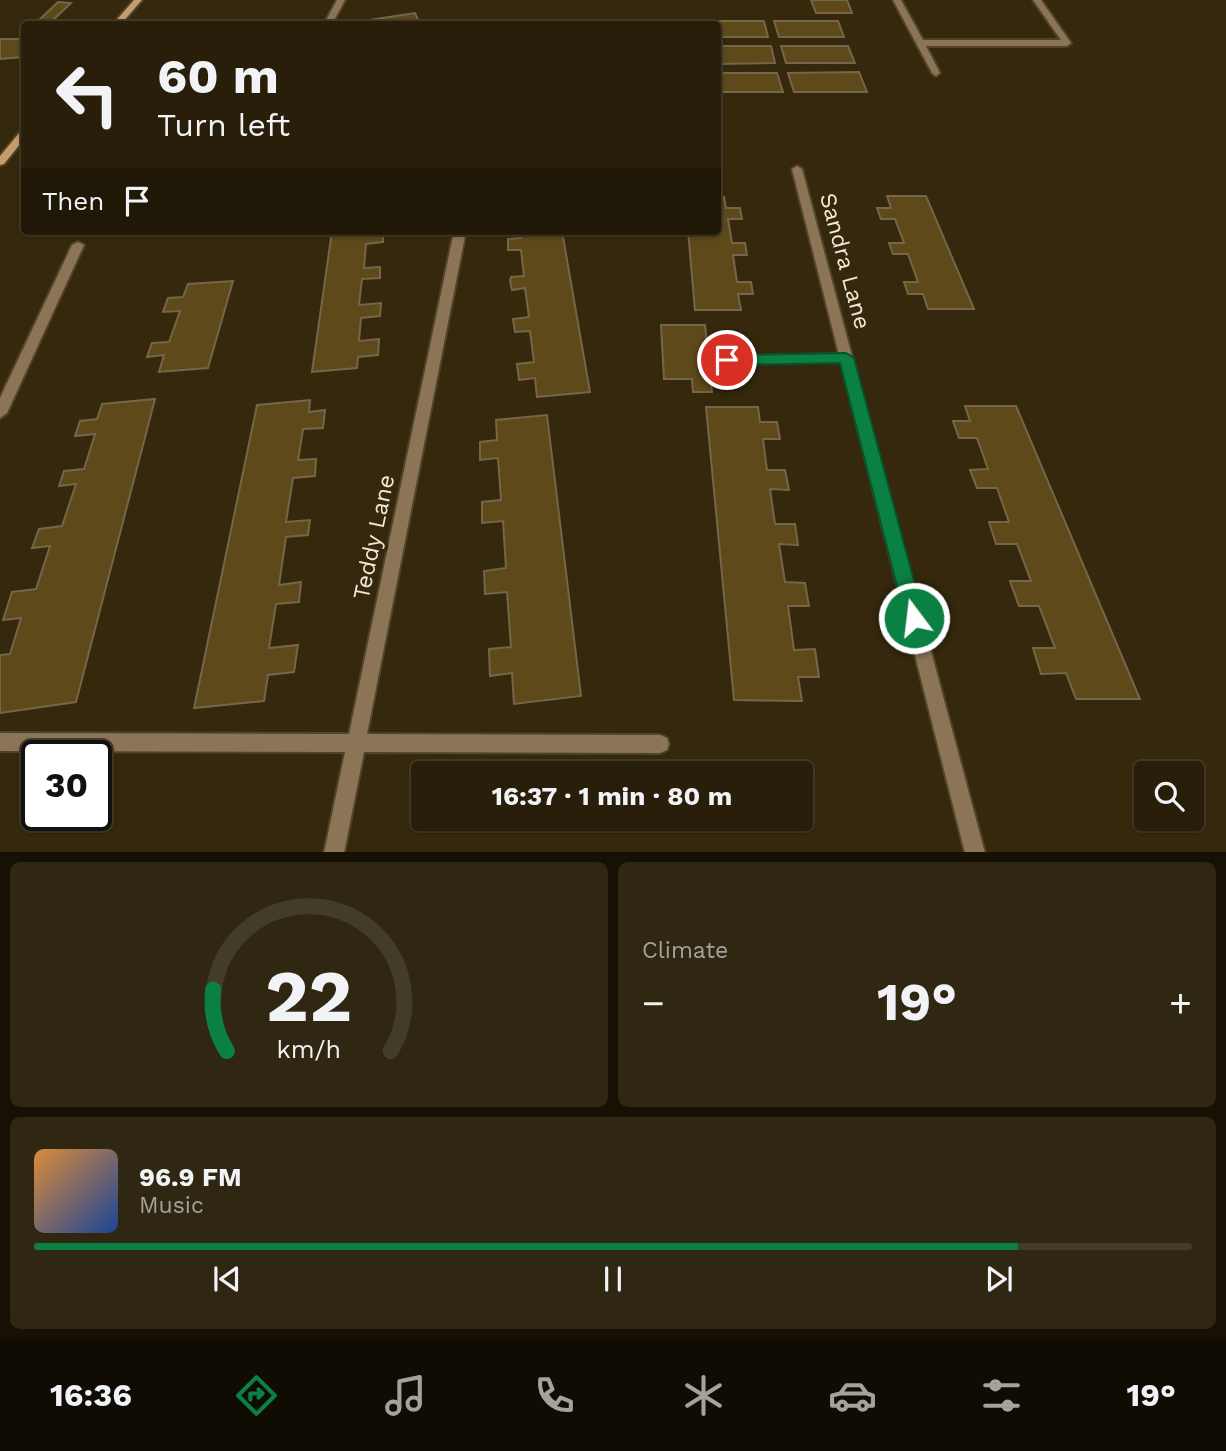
<!DOCTYPE html>
<meta charset="utf-8">
<style>
:root{--surface:#281e09;--page:#302712;--text:#f1f3f6;--muted:#a5a29c;--line:#443c2a;--accent:#0b8043}
body{margin:0;font-family:"Work Sans",sans-serif;background:var(--page);color:var(--text);height:100vh;display:flex;flex-direction:column;font-size:26px;white-space:nowrap}
*{box-sizing:border-box;margin:0}
p{font-size:23px;color:var(--muted)}
.icon{flex:none;width:38px;height:38px;fill:none;stroke:currentColor;stroke-width:2;stroke-linecap:round;stroke-linejoin:round}
.map{position:relative;height:852px;overflow:hidden}
.drawer{display:flex;flex-direction:column;gap:10px;padding:10px;background:#161005;flex:1}
.drawer>*{flex:none}
.top-card{position:absolute;left:21px;top:21px;width:700px;height:214px;border-radius:7px;box-shadow:0 2px 5px #0004,0 0 0 2px var(--line);background:#281e09;color:var(--text);overflow:hidden}
.controls{position:absolute;left:1134px;top:761px;display:grid;gap:14px}
.controls a{display:grid;place-items:center;width:70px;height:70px;border-radius:7px;background:var(--surface);box-shadow:0 2px 5px #0004,0 0 0 2px var(--line);font-size:35px}
.speed{position:absolute;left:21px;top:740px;display:flex;gap:14px;font-size:35px;font-weight:700;text-align:center}
.speed>*{display:grid;place-content:center;width:91px;height:91px;border-radius:50%;background:var(--surface);box-shadow:0 2px 5px #0004,0 0 0 2px var(--line);line-height:1}
.speed .limit{border:4px solid #111;border-radius:10px;background:#fff;color:#111}
.pin{position:absolute;display:grid;place-items:center;width:60px;height:60px;color:#fff;margin:-30px;border:4px solid #fff;border-radius:50%;box-shadow:0 2px 7px #0007}
.me{position:absolute;width:77px;margin:-38px;rotate:345deg;stroke-linejoin:round;filter:drop-shadow(0 0 5px #0008)}
.turn{display:flex;align-items:center;gap:24px;height:147px;padding:0 21px;font-size:32px}
.turn .icon{width:91px;height:91px;stroke-width:2.5}
.turn b{display:block;font-size:49px;line-height:60px}
.then{display:flex;align-items:center;height:66px;padding:0 21px;background:#0003;gap:14px;font-size:26px}
.big{font-size:52px;font-weight:700;line-height:1.1}
.drawer .widget{flex:1;display:flex;flex-direction:column;justify-content:center;gap:10px;min-width:0;padding:0 24px;border-radius:10px;background:var(--page)}
.drawer .dial{align-items:center;gap:0}
.dial svg{height:182px;overflow:visible;fill:none;stroke:var(--line);stroke-width:7;stroke-linecap:round;text-anchor:middle}
.dial text{fill:var(--text);stroke:none}
.song{display:flex;align-items:center;gap:21px}
.cover{width:84px;height:84px;border-radius:10px;background:linear-gradient(135deg,hsl(30 70% 55%),hsl(220 70% 35%))}
.played{height:7px;border-radius:4px;background:linear-gradient(90deg,var(--accent) 85%,var(--line) 85%)}
.keys{display:flex;justify-content:space-around;direction:ltr}
.heat{display:flex;justify-content:space-between;align-items:center;font-size:38px;direction:ltr}
.drawer .tiles{flex:1;display:grid;gap:10px;grid-template-columns:1fr 1fr}
.widget:last-child{grid-column:span 2}
.trip{position:absolute;left:411px;top:761px;width:402px;height:70px;border-radius:7px;background:var(--surface);box-shadow:0 2px 5px #0004,0 0 0 2px var(--line);font-weight:700;line-height:70px;text-align:center}
.tab-bar{display:flex;height:112px;justify-content:space-around;align-items:center;background:#100c04;color:var(--muted)}
.tab-bar .icon{width:49px;height:49px}
.tab-bar .selected{color:var(--accent)}
.tab-bar b{font-size:32px;color:var(--text)}
.map>svg:first-child{display:block}
.building{fill:#5e491a;stroke:#746648;stroke-width:2}
.lines{fill:none;stroke-linecap:round;stroke-linejoin:round}
.lane-casing{stroke:#4f4328;stroke-width:4}
.street-casing{stroke:#4f4328;stroke-width:4}
.secondary-casing{stroke:#4f4328;stroke-width:4}
.lane{fill:#8c7457;fill-rule:evenodd}
.street{fill:#8c7457;fill-rule:evenodd}
.secondary{fill:#c49d6e;fill-rule:evenodd}
.route{fill:#0b8043;stroke:#07532c;stroke-width:2}
.labels{text-anchor:middle;dominant-baseline:central;stroke-width:7;stroke-linejoin:round;paint-order:stroke}
.street-label{font-size:23px;fill:#f0e7d7;stroke:#35280c}
</style>
<div class="map">
<svg width="1226" height="853" viewBox="0 0 1226 853">
<rect width="100%" height="100%" fill="#35280c"/>
<g class="building">
<path d="M 811,0 L 847,0 L 852,13 L 816,13 Z"/>
<path d="M 58,2 L 71,3 L 51,22 L 37,22 Z"/>
<path d="M 415,13 L 420,24 L 370,24 L 369,20 Z"/>
<path d="M 634,21 L 634,24 L 579,24 L 579,22 Z"/>
<rect x="645" y="21" width="54" height="3"/>
<path d="M 710,21 L 764,21 L 768,37 L 718,37 L 718,24 L 711,24 Z"/>
<path d="M 774,21 L 838,21 L 844,37 L 779,37 Z"/>
<path d="M 0,39 L 24,39 L 24,57 L 0,59 Z"/>
<path d="M 718,46 L 771,46 L 775,63 L 718,64 Z"/>
<path d="M 781,46 L 848,46 L 855,63 L 786,63 Z"/>
<path d="M 859,72 L 867,92 L 794,92 L 788,73 Z"/>
<path d="M 718,73 L 777,73 L 783,92 L 722,92 Z"/>
<path d="M 887,196 L 926,196 L 974,309 L 928,309 L 923,294 L 908,294 L 904,282 L 918,282 L 908,254 L 893,254 L 889,243 L 904,243 L 895,219 L 881,219 L 877,208 L 891,208 Z"/>
<path d="M 718,197 L 724,197 L 726,208 L 740,208 L 742,219 L 728,219 L 732,243 L 745,243 L 747,255 L 733,255 L 737,282 L 751,282 L 753,294 L 738,294 L 741,310 L 695,310 L 688,231 L 718,231 Z"/>
<path d="M 332,231 L 383,233 L 383,242 L 366,244 L 364,268 L 380,267 L 380,278 L 362,279 L 359,305 L 381,303 L 380,316 L 361,318 L 359,341 L 379,339 L 378,355 L 358,357 L 357,368 L 312,372 Z"/>
<path d="M 520,231 L 562,231 L 590,392 L 537,397 L 535,378 L 519,380 L 517,364 L 534,362 L 530,331 L 515,332 L 513,319 L 529,317 L 525,288 L 512,290 L 510,281 L 511,277 L 524,276 L 521,250 L 508,250 L 508,239 L 521,238 Z"/>
<path d="M 233,281 L 208,368 L 159,372 L 164,355 L 147,357 L 152,343 L 169,342 L 180,311 L 163,312 L 168,298 L 183,297 L 188,284 Z"/>
<path d="M 661,325 L 705,325 L 712,392 L 693,392 L 692,379 L 664,379 Z"/>
<path d="M 155,399 L 76,702 L 0,713 L 0,655 L 10,654 L 21,618 L 3,620 L 12,592 L 36,589 L 50,546 L 32,548 L 39,529 L 62,526 L 76,484 L 59,486 L 64,471 L 84,469 L 95,434 L 75,436 L 80,421 L 97,419 L 102,404 Z"/>
<path d="M 310,400 L 309,412 L 325,410 L 323,428 L 303,429 L 298,460 L 316,459 L 315,476 L 293,478 L 286,522 L 310,520 L 308,535 L 286,537 L 279,585 L 301,582 L 299,602 L 276,604 L 269,648 L 298,645 L 294,672 L 268,675 L 264,701 L 194,708 L 257,405 Z"/>
<path d="M 965,406 L 1016,406 L 1140,699 L 1076,699 L 1066,673 L 1041,674 L 1033,648 L 1055,648 L 1039,606 L 1019,606 L 1010,581 L 1031,581 L 1017,544 L 996,544 L 989,522 L 1009,522 L 997,488 L 977,488 L 970,470 L 988,469 L 977,438 L 959,438 L 953,421 L 970,421 Z"/>
<path d="M 706,407 L 758,407 L 760,422 L 777,422 L 780,439 L 763,439 L 767,470 L 785,470 L 789,490 L 770,489 L 775,524 L 795,524 L 798,545 L 779,544 L 785,582 L 805,583 L 809,606 L 788,606 L 794,650 L 815,649 L 819,677 L 798,677 L 802,701 L 734,700 Z"/>
<path d="M 547,415 L 581,696 L 514,704 L 512,673 L 490,676 L 489,649 L 511,647 L 507,592 L 485,594 L 484,571 L 506,568 L 503,521 L 482,523 L 482,502 L 501,500 L 498,458 L 480,460 L 480,442 L 497,440 L 496,420 Z"/>
</g>
<g class="lines">
<g class="lane-casing">
<g id="lane">
<path d="M 337,0 L 345,0 L 332,24 L 324,24 Z"/>
<path d="M 893,0 L 901,0 L 923,40 L 1061,40 L 1033,0 L 1041,0 L 1071,43 L 1067,46 L 926,46 L 940,73 L 936,76 L 932,73 Z"/>
<path d="M 846,354 L 851,355 L 853,358 L 851,361 L 727,364 L 720,360 L 727,356 Z"/>
</g>
</g>
<g class="street-casing">
<g id="street">
<path d="M 797,166 L 802,169 L 985,853 L 965,853 L 792,169 Z"/>
<path d="M 454,231 L 466,231 L 367,734 L 660,735 L 667,738 L 669,744 L 667,750 L 660,753 L 364,752 L 344,853 L 324,853 L 345,752 L 0,751 L 0,733 L 349,734 Z"/>
<path d="M 78,242 L 84,245 L 7,413 L 0,418 L 0,398 L 72,245 Z"/>
</g>
</g>
<g class="secondary-casing">
<g id="secondary">
<path d="M 134,0 L 142,0 L 121,24 L 113,24 Z"/>
<path d="M 24,130 L 24,139 L 4,164 L 0,165 L 0,156 L 21,131 Z"/>
</g>
</g>
<use href="#lane" class="lane"/>
<use href="#street" class="street"/>
<use href="#secondary" class="secondary"/>
</g>
<path class="route" d="M 846,353 L 854,358 L 924,618 L 921,624 L 907,624 L 905,618 L 840,363 L 727,365 L 720,360 L 727,355 Z"/>
<g class="labels">
<g class="street-label">
<text transform="translate(845 261) rotate(75)">Sandra Lane</text>
<text transform="translate(374 537) rotate(-78)">Teddy Lane</text>
</g>
</g>
</svg>
<div class="controls">
<a><svg class="icon" aria-label="search" viewBox="0 0 24 24"><circle cx="10" cy="10" r="6"/><path d="M15 15l6 6"/></svg></a>
</div>
<div class="speed"><div class="limit">30</div></div>
<div class="pin" style="left:727px;top:360px;background:#d93025"><svg class="icon" aria-label="arrive" viewBox="0 0 24 24"><path d="M6 21V4h12l-3 4 3 4H6"/></svg></div>
<svg class="me" style="left:914px;top:618px" viewBox="-20 -20 40 40"><circle r="17" fill="#0b8043" stroke="#fff" stroke-width="3"/><path d="M0-11L8 9 0 5-8 9z" fill="#fff"/></svg>
<div class="trip">16:37 · 1 min · 80 m</div>
<div class="top-card">
<div class="turn"><svg class="icon" aria-label="left" viewBox="0 0 24 24"><path d="M17 20v-9H6M10 6l-5 5 5 5"/></svg><div><b>60 m</b>Turn left</div></div>
<div class="then">Then<svg class="icon" aria-label="arrive" viewBox="0 0 24 24"><path d="M6 21V4h12l-3 4 3 4H6"/></svg></div>
</div>
</div>
<section class="drawer">
<div class="tiles">
<div class="widget dial"><svg viewBox="0 0 100 80">
<path d="M14 69A42 42 0 1 1 86 69"/>
<path d="M14 69A42 42 0 0 1 8 42" stroke="#0b8043"/>
<text x="50" y="56" font-size="32" font-weight="700">22</text>
<text x="50" y="72" font-size="11">km/h</text>
</svg></div>
<div class="widget"><p>Climate</p>
<div class="heat"><a>−</a><b class="big">19°</b><a>+</a></div>
</div>
<div class="widget">
<div class="song"><i class="cover"></i><div><b>96.9 FM</b><p>Music</p></div></div>
<div class="played"></div>
<div class="keys"><svg class="icon" aria-label="previous" viewBox="0 0 24 24"><path d="M18 5L8 12l10 7zM5 5v14"/></svg><svg class="icon" aria-label="pause" viewBox="0 0 24 24"><path d="M8 5v14M16 5v14"/></svg><svg class="icon" aria-label="next" viewBox="0 0 24 24"><path d="M6 5l10 7-10 7zM19 5v14"/></svg></div>
</div>
</div>
</section>
<nav class="tab-bar">
<b>16:36</b>
<svg class="icon selected" aria-label="directions" viewBox="0 0 24 24"><path d="M12 3l9 9-9 9-9-9zM9 14v-3h6M13 9l2 2-2 2"/></svg>
<svg class="icon" aria-label="music" viewBox="0 0 24 24"><path d="M9 18V5l10-2v13"/><circle cx="6" cy="18" r="3"/><circle cx="16" cy="16" r="3"/></svg>
<svg class="icon" aria-label="phone" viewBox="0 0 24 24"><path d="M5 4h4l2 5-3 2q2 4 5 5l2-3 5 2v4C11 20 4 13 5 4z"/></svg>
<svg class="icon" aria-label="climate" viewBox="0 0 24 24"><path d="M12 3v18M4 7l16 10M4 17L20 7"/></svg>
<svg class="icon" aria-label="car" viewBox="0 0 24 24"><path d="M5 17H2v-5l4-1 3-4h7l3 4 3 1v5h-3M9 17h6M6 11h13"/><circle cx="7" cy="17" r="2"/><circle cx="17" cy="17" r="2"/></svg>
<svg class="icon" aria-label="filters" viewBox="0 0 24 24"><path d="M4 7h16M4 17h16"/><circle cx="9" cy="7" r="2"/><circle cx="15" cy="17" r="2"/></svg>
<b>19°</b>
</nav>
